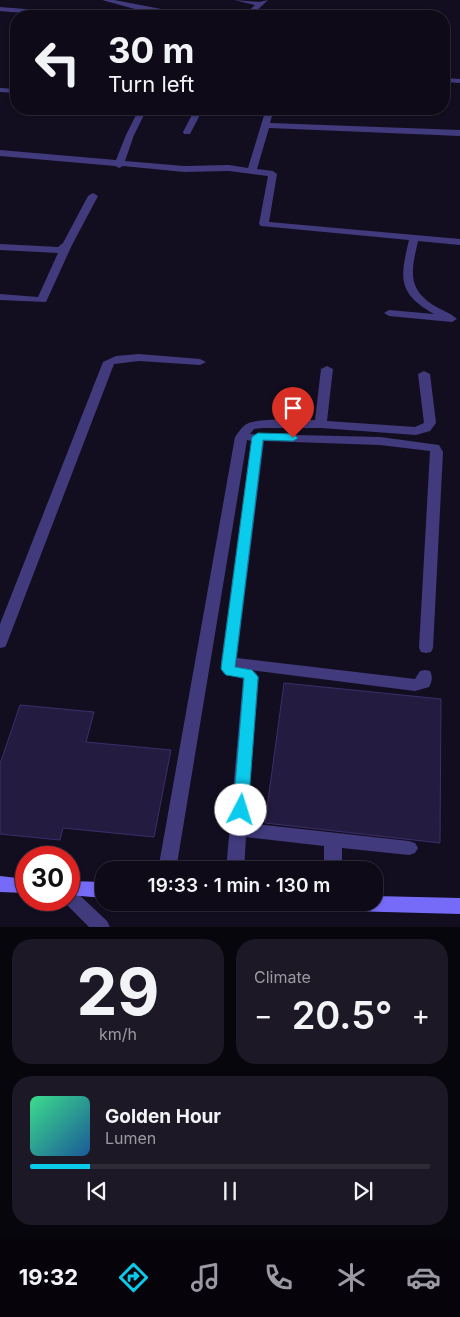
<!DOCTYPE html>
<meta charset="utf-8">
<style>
:root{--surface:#0e0a18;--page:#1c1825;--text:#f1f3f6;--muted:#9b9aa2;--line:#2e2b37;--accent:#0bcbed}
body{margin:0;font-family:Inter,sans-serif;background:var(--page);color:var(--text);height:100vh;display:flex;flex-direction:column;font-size:19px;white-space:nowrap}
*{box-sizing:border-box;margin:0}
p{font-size:16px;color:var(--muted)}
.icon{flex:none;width:28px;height:28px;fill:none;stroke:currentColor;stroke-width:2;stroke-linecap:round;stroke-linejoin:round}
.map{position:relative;height:927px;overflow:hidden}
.side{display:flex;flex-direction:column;gap:12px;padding:12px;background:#08060d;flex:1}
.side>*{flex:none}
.hud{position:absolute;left:10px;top:10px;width:440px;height:105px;border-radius:20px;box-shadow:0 1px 4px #0004,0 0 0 1px var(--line);background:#0e0a18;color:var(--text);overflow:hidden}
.speed{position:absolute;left:15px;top:846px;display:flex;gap:10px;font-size:25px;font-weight:700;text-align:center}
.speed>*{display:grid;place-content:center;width:65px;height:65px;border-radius:50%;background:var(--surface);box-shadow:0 1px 4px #0004,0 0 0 1px var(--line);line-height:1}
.speed .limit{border:8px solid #d22;background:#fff;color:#111}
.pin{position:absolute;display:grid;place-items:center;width:42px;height:42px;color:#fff;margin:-51px -21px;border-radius:50% 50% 50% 0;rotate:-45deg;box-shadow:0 0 5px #0007}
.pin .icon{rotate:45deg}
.me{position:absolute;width:55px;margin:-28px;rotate:5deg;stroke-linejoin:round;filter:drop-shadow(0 0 4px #0008)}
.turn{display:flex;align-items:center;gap:18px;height:105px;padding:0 15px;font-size:22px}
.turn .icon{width:65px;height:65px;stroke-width:2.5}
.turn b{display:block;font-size:35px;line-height:42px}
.big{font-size:38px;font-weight:600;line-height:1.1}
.side .card{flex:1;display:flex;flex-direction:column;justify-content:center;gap:8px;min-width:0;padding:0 18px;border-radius:20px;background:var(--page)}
.side .dial{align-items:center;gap:0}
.dial b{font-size:65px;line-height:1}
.song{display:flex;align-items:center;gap:15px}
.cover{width:60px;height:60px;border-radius:8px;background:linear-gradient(135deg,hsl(150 70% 55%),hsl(210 70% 35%))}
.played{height:5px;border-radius:2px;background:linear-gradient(90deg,var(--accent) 15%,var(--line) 15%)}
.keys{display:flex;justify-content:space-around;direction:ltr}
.heat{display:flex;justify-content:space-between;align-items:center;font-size:28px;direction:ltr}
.side .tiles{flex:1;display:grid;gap:12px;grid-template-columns:1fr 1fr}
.card:last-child{grid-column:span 2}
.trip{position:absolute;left:95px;top:861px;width:288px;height:50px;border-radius:20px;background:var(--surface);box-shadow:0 1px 4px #0004,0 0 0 1px var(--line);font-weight:600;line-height:50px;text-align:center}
.tabs{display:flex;height:80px;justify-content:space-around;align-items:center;background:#06040a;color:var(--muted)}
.tabs .icon{width:35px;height:35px}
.tabs .on{color:var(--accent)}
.tabs b{font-size:22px;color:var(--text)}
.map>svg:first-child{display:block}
.building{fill:#241b40;stroke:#3d2e6b}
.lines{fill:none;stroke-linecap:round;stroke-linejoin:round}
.street{fill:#413b7d;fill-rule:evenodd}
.secondary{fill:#766bf8;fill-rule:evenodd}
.route{fill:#0bcbed;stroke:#07849a}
</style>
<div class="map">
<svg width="460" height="927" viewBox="0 0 460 927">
<rect width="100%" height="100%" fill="#120e20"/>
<g class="building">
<path d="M 284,683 L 441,699 L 440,843 L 265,823 Z"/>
<path d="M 20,705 L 94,712 L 86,742 L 171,750 L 154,837 L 63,828 L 60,840 L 0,834 L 0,764 Z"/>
</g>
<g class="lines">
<g class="street">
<path d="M 102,0 L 114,0 L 198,16 L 181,16 L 153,12 L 157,16 L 150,16 L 142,11 Z"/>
<path d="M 234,0 L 259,2 L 268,0 L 251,16 L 243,16 L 255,5 Z"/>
<path d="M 0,7 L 87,14 L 91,16 L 11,12 L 0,11 Z"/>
<path d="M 444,78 L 460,79 L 460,83 L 444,82 Z"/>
<path d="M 0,88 L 16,89 L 16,93 L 0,92 Z"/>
<path d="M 139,109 L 147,109 L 134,135 L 125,161 L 184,166 L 229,165 L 248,168 L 266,109 L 274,109 L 270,123 L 460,130 L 460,136 L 269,128 L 257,169 L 273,171 L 277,174 L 269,222 L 460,239 L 460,245 L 418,241 C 412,269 406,287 433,305 C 441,310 451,313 457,319 L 452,322 L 389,316 L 384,313 L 389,310 L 434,314 C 397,293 400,278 409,240 L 261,226 L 259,224 L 268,176 L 229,171 L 184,172 L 123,166 L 119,168 L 115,166 L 0,156 L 0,150 L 116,160 L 126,135 Z"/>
<path d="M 195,109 L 203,109 L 190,134 L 184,134 L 183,132 Z"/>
<path d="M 93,193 L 98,196 L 72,245 L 46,302 L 0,300 L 0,294 L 38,297 L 58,253 L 0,250 L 0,244 L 58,247 L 63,243 L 88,196 Z"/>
<path d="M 139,354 L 200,359 L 206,362 L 200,365 L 139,361 L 114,364 L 7,643 L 5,647 L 0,648 L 0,624 L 103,362 L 116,356 Z"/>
<path d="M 327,366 L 333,369 L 327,421 L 415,427 L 424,423 L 418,374 L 424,371 L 430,374 L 436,423 L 430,431 L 416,435 L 321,428 L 262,428 L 254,429 L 250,434 L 380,437 L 439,445 L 443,452 L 433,648 L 431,652 L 426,653 L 421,652 L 419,648 L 430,451 L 380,445 L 264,441 L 237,658 L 415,679 L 420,671 L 425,670 L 430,671 C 433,677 432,682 429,687 L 415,691 L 251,670 L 256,673 L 259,677 L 247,823 L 409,841 L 415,843 L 418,848 L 415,853 L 409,855 L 342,848 L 342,870 L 324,870 L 324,846 L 246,837 L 244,870 L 226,870 L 243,679 L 223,673 L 221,662 L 251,441 L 247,440 L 176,870 L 158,870 L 235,437 C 238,433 241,428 245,425 C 254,417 302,420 315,420 L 321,369 Z"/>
<path d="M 69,888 L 75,891 L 107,921 L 110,927 L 89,927 L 62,900 L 69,900 Z"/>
</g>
<g class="secondary">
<path d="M 0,876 L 26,879 L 26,893 L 0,892 Z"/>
<path d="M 69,881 L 104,882 L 104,898 L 69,895 Z"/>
<path d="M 374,896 L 460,898 L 460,914 L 311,910 L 305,907 L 302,902 L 374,902 Z"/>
</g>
</g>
<path class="route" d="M 258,433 L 293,434 L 298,438 L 293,441 L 263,440 L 235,667 L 252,670 L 258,677 L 248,810 L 246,814 L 241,816 L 235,814 L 233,810 L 244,678 L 226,675 L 221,669 L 252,437 Z"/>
</svg>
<div class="speed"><div class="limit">30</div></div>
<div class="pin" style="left:293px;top:438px;background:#d93025"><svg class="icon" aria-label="arrive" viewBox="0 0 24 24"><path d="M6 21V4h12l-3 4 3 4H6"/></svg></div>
<svg class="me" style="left:241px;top:810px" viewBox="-20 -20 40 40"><circle r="19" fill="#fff"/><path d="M0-13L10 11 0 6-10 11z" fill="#0bcbed"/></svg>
<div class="trip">19:33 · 1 min · 130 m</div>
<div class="hud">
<div class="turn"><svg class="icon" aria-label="left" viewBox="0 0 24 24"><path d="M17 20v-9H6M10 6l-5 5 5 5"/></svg><div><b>30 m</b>Turn left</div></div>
</div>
</div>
<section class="side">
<div class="tiles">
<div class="card dial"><b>29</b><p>km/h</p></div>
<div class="card"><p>Climate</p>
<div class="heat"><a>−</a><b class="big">20.5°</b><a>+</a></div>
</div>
<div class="card">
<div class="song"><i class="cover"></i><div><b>Golden Hour</b><p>Lumen</p></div></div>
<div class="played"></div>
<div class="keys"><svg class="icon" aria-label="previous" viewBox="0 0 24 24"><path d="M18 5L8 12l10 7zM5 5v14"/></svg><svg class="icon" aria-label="pause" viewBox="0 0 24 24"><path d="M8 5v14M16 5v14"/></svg><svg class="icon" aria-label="next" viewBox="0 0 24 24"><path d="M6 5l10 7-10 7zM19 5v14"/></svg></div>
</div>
</div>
</section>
<nav class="tabs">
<b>19:32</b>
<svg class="icon on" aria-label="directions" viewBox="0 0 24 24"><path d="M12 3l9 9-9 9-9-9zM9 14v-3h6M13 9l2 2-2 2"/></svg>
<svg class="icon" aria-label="music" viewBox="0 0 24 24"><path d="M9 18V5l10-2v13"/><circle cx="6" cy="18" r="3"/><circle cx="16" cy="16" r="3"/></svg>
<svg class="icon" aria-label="phone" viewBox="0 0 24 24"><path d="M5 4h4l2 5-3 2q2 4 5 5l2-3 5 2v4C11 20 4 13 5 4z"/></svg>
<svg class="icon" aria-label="climate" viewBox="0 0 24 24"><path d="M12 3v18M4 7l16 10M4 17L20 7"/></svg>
<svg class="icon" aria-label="car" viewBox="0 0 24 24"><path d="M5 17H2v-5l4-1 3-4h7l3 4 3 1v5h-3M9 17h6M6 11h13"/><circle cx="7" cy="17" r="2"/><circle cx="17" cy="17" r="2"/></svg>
</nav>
